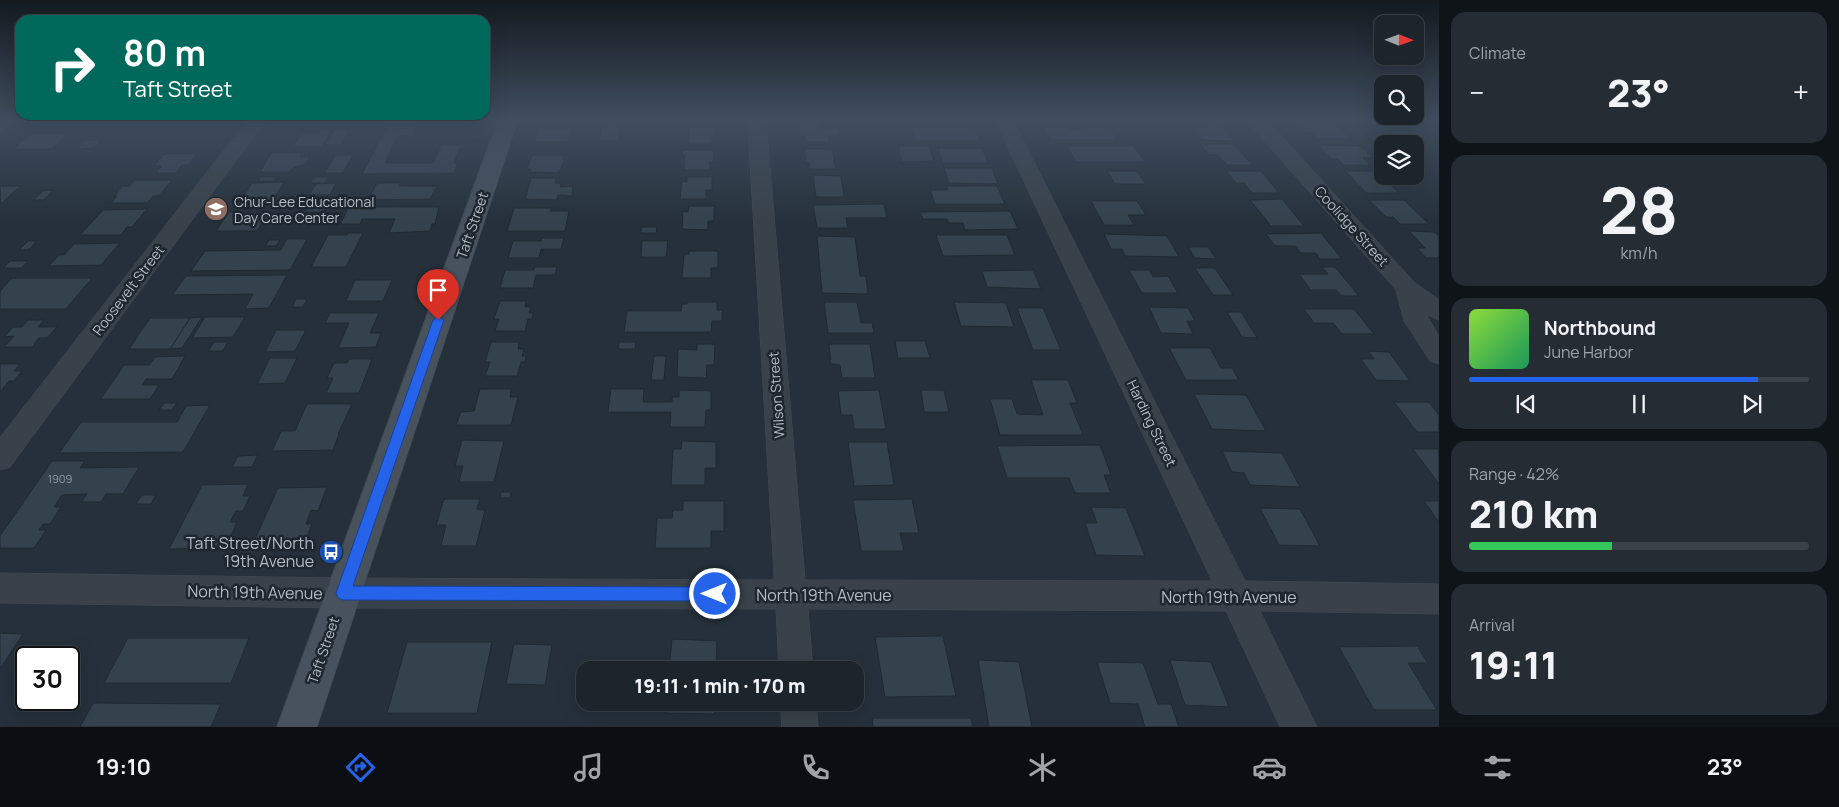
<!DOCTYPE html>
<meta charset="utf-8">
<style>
:root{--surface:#1c242c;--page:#252c34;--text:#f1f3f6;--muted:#a0a4a9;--line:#3a4148;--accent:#2563eb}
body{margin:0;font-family:Manrope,sans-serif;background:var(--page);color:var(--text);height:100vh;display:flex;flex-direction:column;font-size:19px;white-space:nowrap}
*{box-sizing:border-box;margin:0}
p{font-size:16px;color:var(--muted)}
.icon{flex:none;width:28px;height:28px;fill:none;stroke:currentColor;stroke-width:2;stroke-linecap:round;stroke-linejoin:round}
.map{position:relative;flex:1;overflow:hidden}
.side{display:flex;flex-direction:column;gap:12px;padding:12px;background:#0f1418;width:400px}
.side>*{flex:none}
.hud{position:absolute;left:15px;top:15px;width:475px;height:105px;border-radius:15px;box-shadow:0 5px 20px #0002,0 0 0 1px var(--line);background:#00695c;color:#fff;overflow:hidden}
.needle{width:32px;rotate:91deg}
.controls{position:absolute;left:1374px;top:15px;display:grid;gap:10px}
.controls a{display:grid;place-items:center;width:50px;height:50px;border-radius:10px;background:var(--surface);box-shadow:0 5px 20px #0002,0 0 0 1px var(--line);font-size:25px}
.speed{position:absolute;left:15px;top:646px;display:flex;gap:10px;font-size:25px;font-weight:700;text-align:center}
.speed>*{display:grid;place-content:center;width:65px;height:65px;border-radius:50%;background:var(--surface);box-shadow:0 5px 20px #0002,0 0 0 1px var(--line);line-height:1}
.speed .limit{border:2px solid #111;border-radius:8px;background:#fff;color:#111}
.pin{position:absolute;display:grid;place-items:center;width:42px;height:42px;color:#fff;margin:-51px -21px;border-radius:50% 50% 50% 0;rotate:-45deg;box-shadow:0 0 5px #0007}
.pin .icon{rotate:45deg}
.me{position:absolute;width:55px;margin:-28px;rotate:270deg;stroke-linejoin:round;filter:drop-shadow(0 0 4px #0008)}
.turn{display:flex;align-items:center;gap:18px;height:105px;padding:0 25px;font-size:22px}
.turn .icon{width:65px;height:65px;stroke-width:2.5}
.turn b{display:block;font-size:35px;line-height:42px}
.big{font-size:38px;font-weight:800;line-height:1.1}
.side .widget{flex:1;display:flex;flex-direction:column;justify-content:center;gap:8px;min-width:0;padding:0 18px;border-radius:15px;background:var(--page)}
.side .dial{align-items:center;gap:0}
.dial b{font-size:65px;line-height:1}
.song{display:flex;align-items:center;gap:15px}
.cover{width:60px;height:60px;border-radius:8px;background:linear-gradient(135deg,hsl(90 70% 55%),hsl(150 70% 35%))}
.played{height:5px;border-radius:2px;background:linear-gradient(90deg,var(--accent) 85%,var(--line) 85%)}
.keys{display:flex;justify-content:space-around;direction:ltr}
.heat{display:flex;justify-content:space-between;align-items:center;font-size:28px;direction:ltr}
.charge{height:8px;border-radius:4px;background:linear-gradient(90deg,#34c759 42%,var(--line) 0)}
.trip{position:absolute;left:576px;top:661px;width:288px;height:50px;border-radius:15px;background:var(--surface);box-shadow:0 5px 20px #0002,0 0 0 1px var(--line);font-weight:800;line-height:50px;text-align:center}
.menu{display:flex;height:80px;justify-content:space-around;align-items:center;background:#0b0e12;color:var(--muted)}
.menu .icon{width:35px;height:35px}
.menu .selected{color:var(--accent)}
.menu b{font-size:22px;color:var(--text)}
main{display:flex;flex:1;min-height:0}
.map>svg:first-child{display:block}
.building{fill:#35424e;stroke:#202931}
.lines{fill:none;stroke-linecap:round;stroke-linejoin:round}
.street-casing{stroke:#424b53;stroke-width:1}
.secondary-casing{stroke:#424b53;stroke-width:1}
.street{fill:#39424a;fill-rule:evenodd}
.secondary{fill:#47525d;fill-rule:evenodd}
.route{fill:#2563eb;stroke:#184099}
.labels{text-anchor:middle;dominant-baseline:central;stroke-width:5;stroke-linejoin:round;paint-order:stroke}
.number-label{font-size:11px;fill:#939da7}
.poi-label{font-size:14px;fill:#b4bdc6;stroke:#1e272f;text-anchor:start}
.street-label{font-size:14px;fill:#b4bdc6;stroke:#1e272f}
.near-poi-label{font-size:16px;fill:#b4bdc6;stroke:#1e272f;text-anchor:end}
.near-street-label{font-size:16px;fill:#b4bdc6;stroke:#1e272f}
</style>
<main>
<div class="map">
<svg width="1439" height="727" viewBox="0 0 1439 727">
<rect width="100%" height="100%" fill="#25303a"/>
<g class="building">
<path d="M 1202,121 L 1219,121 L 1234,141 L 1202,140 L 1192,126 L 1206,126 Z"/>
<path d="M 1293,121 L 1333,121 L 1351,139 L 1318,139 L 1312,133 L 1305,133 Z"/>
<path d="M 602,124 L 620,124 L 618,141 L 599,141 Z"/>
<path d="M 798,124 L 821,124 L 821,128 L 838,128 L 840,136 L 828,136 L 829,142 L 806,142 L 805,136 L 799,136 Z"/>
<path d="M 387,126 L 417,126 L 412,136 L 398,136 L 385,163 L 433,163 L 441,145 L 461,145 L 454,163 L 458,162 L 454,173 L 362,174 Z"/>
<path d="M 1043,126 L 1068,126 L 1070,130 L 1086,130 L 1084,126 L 1109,126 L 1117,140 L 1050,140 Z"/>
<path d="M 689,127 L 716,127 L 716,136 L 712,136 L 712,144 L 688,144 Z"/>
<path d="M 912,127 L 974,127 L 980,141 L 916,141 Z"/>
<path d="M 332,129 L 321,147 L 293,147 L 302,133 L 319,133 L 321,130 Z"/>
<path d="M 335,129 L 350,129 L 341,145 L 325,145 Z"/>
<path d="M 538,129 L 571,129 L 568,142 L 534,142 Z"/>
<path d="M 30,134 L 68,134 L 52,149 L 13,149 Z"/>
<path d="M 85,140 L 102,140 L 94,148 L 76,149 Z"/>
<path d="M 1200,144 L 1234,144 L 1252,165 L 1227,165 L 1218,155 L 1209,155 Z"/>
<path d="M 1318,145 L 1360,146 L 1373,158 L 1363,158 L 1370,165 L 1343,165 L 1338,159 L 1331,159 Z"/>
<path d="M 898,146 L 929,146 L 934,161 L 902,162 Z"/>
<path d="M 1067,146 L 1134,146 L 1145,162 L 1076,162 Z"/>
<path d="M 938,148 L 982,148 L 988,163 L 943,163 Z"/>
<path d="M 804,149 L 832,149 L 836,169 L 810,169 L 809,162 L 806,162 Z"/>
<path d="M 683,150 L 714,150 L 714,162 L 710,162 L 710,170 L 684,170 L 685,155 L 682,155 Z"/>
<path d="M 271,153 L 303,153 L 300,157 L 310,157 L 305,165 L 294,167 L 290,172 L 260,172 Z"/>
<path d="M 164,154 L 197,154 L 188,165 L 182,165 L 176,173 L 156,173 L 162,166 L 154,166 Z"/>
<path d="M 335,155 L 353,155 L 343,173 L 325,173 Z"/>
<path d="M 532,155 L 564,155 L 563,158 L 565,158 L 559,173 L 530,172 L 531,169 L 527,169 Z"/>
<path d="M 944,168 L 992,168 L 998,184 L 949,183 Z"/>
<path d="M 1107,171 L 1137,171 L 1146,184 L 1115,184 Z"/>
<path d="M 1226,171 L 1261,171 L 1279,193 L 1252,193 L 1244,183 L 1236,183 Z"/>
<path d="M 1345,171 L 1376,171 L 1399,193 L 1366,193 Z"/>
<path d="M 813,175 L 841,176 L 844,197 L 816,197 Z"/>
<path d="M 261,177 L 277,177 L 275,181 L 258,181 Z"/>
<path d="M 313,177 L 328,177 L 325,183 L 310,183 Z"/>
<path d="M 687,177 L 712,177 L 712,190 L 706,190 L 706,199 L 680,199 L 682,181 L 687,182 Z"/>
<path d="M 531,178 L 556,178 L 555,183 L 561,183 L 560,187 L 573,186 L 572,196 L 558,195 L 557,200 L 525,199 Z"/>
<path d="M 134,180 L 172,180 L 159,196 L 153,196 L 147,203 L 111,203 L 117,196 L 114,196 L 123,186 L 130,186 Z"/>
<path d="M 284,182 L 271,204 L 237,205 L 252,183 Z"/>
<path d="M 336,183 L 330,195 L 309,195 L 316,184 Z"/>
<path d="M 377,183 L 401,183 L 399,186 L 437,186 L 430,199 L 368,200 Z"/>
<path d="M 0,186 L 20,186 L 1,204 Z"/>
<path d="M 946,186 L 997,186 L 1005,204 L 935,204 L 930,190 L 948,190 Z"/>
<path d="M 53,190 L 44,200 L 33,200 L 43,191 Z"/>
<path d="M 1282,199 L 1304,226 L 1271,226 L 1250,200 Z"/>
<path d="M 1369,200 L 1404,200 L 1429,224 L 1400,224 L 1393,217 L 1386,217 Z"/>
<path d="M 1091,201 L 1137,201 L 1146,215 L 1128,215 L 1134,225 L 1104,225 Z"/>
<path d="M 884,204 L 887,218 L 846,218 L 848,228 L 817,228 L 813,205 Z"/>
<path d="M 310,206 L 327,206 L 324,212 L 306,212 Z"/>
<path d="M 689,206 L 714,206 L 714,221 L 708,221 L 708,230 L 682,229 L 683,211 L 688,212 Z"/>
<path d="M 349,207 L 439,207 L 435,224 L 432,224 L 430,231 L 389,233 L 395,219 L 362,219 L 360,224 L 340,224 Z"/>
<path d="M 514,208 L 551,208 L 550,211 L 569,211 L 565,231 L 507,231 Z"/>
<path d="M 147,209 L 132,227 L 127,227 L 121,235 L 80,235 L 103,210 Z"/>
<path d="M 1010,211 L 1018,229 L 965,230 L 963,223 L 949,223 L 947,219 L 923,219 L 920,212 Z"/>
<path d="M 229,212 L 269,212 L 257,231 L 216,231 Z"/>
<path d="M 269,212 L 283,212 L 278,220 L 264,220 Z"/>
<path d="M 641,227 L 657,227 L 656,233 L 641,233 Z"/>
<path d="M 1409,231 L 1434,232 L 1439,236 L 1439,258 L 1426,258 L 1417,248 L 1425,248 Z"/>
<path d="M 348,233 L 363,233 L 346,267 L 311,267 L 328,235 L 347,235 Z"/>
<path d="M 1321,233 L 1342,259 L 1320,259 L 1316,253 L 1301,253 L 1295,246 L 1275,246 L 1266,234 Z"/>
<path d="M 1104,234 L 1167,236 L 1179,257 L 1125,256 L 1122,249 L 1111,249 Z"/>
<path d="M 936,235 L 1007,235 L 1015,255 L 943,256 Z"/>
<path d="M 817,236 L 855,237 L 860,276 L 866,276 L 868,294 L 822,293 Z"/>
<path d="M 542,238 L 564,238 L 561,249 L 541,249 L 539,258 L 508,258 L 513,241 L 541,241 Z"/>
<path d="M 287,239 L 307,239 L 290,270 L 191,271 L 205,251 L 281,250 Z"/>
<path d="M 269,240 L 280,240 L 276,246 L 265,246 Z"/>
<path d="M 28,241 L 37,241 L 28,250 L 19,250 Z"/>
<path d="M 642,241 L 668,241 L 666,257 L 641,257 Z"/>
<path d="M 120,243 L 101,265 L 49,266 L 59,255 L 64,255 L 74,244 Z"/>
<path d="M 1188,247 L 1208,247 L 1216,259 L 1195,258 Z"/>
<path d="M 689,251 L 718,251 L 718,268 L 711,268 L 711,278 L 682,278 L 684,254 L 689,254 Z"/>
<path d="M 10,261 L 28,261 L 21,268 L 3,268 Z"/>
<path d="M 535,267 L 557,267 L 555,275 L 536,275 L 533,288 L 500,288 L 505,270 L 534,270 Z"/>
<path d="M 1322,267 L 1335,267 L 1359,296 L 1342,296 L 1336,290 L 1311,290 L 1299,274 L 1328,274 Z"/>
<path d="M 1195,268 L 1215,268 L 1233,295 L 1213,295 Z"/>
<path d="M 1033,270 L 1041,289 L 987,287 L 982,271 Z"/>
<path d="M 1129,270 L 1149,270 L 1153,277 L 1168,276 L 1178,293 L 1142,293 Z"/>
<path d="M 287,275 L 269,308 L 245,309 L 253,294 L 172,295 L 186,276 Z"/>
<path d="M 12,278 L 92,278 L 66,309 L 0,309 L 0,291 Z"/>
<path d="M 355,280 L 392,280 L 383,301 L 346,301 Z"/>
<path d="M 296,299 L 307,299 L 303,307 L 292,307 Z"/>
<path d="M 500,301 L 526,301 L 525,307 L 531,307 L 529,313 L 533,313 L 532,319 L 528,319 L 525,331 L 495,331 L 499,319 L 494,319 Z"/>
<path d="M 687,302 L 717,302 L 717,310 L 722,310 L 722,321 L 712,321 L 711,332 L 624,332 L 627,311 L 681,311 L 682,304 L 687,304 Z"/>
<path d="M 824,302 L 857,302 L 861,323 L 872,323 L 874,333 L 828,333 Z"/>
<path d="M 954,302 L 1006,303 L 1014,327 L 961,326 Z"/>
<path d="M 1149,307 L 1188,308 L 1195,321 L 1187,321 L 1193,334 L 1161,333 Z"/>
<path d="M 1017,308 L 1043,308 L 1061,350 L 1033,350 Z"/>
<path d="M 1304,309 L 1354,309 L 1374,334 L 1342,334 L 1333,323 L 1314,323 Z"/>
<path d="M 1227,312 L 1241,312 L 1257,338 L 1242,337 Z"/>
<path d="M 330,313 L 379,313 L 370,333 L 381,333 L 376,347 L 338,348 L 349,323 L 325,323 Z"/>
<path d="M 202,317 L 182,348 L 170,349 L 190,318 Z"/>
<path d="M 205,317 L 245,317 L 233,337 L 192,338 Z"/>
<path d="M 150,318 L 190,318 L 170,349 L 129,349 Z"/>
<path d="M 28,320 L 44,320 L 38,327 L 57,327 L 47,338 L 39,338 L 32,347 L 4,347 L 14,336 L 4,337 L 13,327 L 22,327 Z"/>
<path d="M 276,330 L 306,330 L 295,351 L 265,352 Z"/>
<path d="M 895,341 L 925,341 L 930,358 L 898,358 Z"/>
<path d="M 214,342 L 228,342 L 223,351 L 208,351 Z"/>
<path d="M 491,342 L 519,342 L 518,349 L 524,349 L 522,356 L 526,356 L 525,362 L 521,362 L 517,376 L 485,376 L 490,362 L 485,362 Z"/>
<path d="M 619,342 L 636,342 L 635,349 L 618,349 Z"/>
<path d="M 697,344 L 715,344 L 714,365 L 707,365 L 706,378 L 677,377 L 678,349 L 697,350 Z"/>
<path d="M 829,344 L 870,344 L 875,378 L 842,378 L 840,365 L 831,364 Z"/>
<path d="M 1169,348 L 1210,348 L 1221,368 L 1232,368 L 1239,380 L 1186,380 Z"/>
<path d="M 1368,351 L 1389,352 L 1410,381 L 1376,380 L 1361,359 L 1374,359 Z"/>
<path d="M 185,356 L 172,379 L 146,379 L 142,385 L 159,385 L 150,399 L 101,399 L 124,365 L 149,365 L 155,357 Z"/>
<path d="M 654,356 L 666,356 L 664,380 L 651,380 Z"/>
<path d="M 270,358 L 297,358 L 285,383 L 257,384 Z"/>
<path d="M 349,359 L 372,359 L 359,393 L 326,393 L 333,378 L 327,378 L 334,363 L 347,363 Z"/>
<path d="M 0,364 L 20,364 L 14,371 L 22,371 L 14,381 L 9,381 L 0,392 Z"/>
<path d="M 1031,380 L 1068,380 L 1077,403 L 1070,403 L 1083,435 L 1000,435 L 990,399 L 1012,399 L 1017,414 L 1043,415 Z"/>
<path d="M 480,389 L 511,389 L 510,397 L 518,397 L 511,425 L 456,425 L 461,412 L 474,411 Z"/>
<path d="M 611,389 L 644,389 L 643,402 L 672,402 L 672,397 L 679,397 L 679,390 L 711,391 L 711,410 L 706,410 L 705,427 L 670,427 L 671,412 L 608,412 Z"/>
<path d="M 879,390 L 886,429 L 854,429 L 852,415 L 841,415 L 838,391 Z"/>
<path d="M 921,390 L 944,390 L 949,412 L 924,412 Z"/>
<path d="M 1194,394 L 1246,395 L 1266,431 L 1212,429 Z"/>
<path d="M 1394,402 L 1429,402 L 1439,415 L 1439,432 L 1417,432 Z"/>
<path d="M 164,403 L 177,403 L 172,410 L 159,410 Z"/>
<path d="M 307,404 L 352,404 L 338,434 L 339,434 L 333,450 L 272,451 L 281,431 L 295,431 Z"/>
<path d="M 210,405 L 183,452 L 59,453 L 81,422 L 177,422 L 186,406 Z"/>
<path d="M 462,440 L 504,441 L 494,482 L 459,482 L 463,466 L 455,466 Z"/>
<path d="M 682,441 L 716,442 L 716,468 L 705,468 L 705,485 L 671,485 L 673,449 L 681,449 Z"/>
<path d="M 848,442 L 887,442 L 894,485 L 854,486 Z"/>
<path d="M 1100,445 L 1111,475 L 1104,475 L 1111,493 L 1075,493 L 1069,478 L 1007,478 L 997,446 Z"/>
<path d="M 1413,449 L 1439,449 L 1439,484 Z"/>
<path d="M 1222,451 L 1282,453 L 1300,487 L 1250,485 L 1244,473 L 1232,472 Z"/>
<path d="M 258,455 L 252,467 L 232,467 L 238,456 Z"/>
<path d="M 52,461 L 85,461 L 80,468 L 139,467 L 123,494 L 106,494 L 101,502 L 81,502 L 87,494 L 62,495 L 54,507 L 61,507 L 50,524 L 43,524 L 39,530 L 46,530 L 34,548 L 0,548 L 0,536 Z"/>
<path d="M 248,484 L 243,496 L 250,496 L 243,511 L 236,511 L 230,522 L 237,522 L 231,536 L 223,536 L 218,548 L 169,549 L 202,485 Z"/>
<path d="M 327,487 L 318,511 L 311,510 L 306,524 L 312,524 L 307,537 L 301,538 L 296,550 L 250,550 L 278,488 Z"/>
<path d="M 501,492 L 511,492 L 510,498 L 500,498 Z"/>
<path d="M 142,495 L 156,495 L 151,504 L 136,504 Z"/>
<path d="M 444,499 L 480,499 L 477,509 L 485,510 L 476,546 L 441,546 L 446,525 L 436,525 Z"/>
<path d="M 912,499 L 919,533 L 900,533 L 904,551 L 861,551 L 853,500 Z"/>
<path d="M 683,501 L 724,501 L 724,531 L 711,531 L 711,548 L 655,548 L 657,518 L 672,518 L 673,510 L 683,510 Z"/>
<path d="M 1424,501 L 1439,501 L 1439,522 Z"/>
<path d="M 1091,507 L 1126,508 L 1145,556 L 1096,555 L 1085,523 L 1097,523 Z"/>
<path d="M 1260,508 L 1300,509 L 1320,546 L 1279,545 Z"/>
<path d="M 0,633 L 23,634 L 0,669 Z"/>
<path d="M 943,636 L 956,696 L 885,697 L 875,637 Z"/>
<path d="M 128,638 L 249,638 L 231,683 L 104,683 Z"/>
<path d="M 672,639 L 717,641 L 716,670 L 669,670 Z"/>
<path d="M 407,642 L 492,642 L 477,713 L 387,713 Z"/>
<path d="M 514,644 L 552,645 L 545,685 L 506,684 Z"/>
<path d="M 1417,646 L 1428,663 L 1408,663 L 1437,710 L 1374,710 L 1339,647 Z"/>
<path d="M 978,660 L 1019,662 L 1032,727 L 989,727 Z"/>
<path d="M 1170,660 L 1211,662 L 1229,707 L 1185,705 Z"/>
<path d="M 1097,662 L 1143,663 L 1158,704 L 1171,704 L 1179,727 L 1145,727 L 1138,704 L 1110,703 Z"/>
<path d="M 667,702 L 715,702 L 714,714 L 666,713 Z"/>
<path d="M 93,703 L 221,704 L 211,727 L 80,727 Z"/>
<path d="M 872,718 L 971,718 L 973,727 L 873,727 Z"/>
</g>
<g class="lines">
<g class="street-casing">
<g id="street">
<path d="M 0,120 L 15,120 L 6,129 L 0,130 Z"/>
<path d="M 248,120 L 266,120 L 10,467 L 0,470 L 0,438 Z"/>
<path d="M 748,120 L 766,120 L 805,580 L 1212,581 L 995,120 L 1013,120 L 1245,581 L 1439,584 L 1439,614 L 1260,611 L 1317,727 L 1280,727 L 1226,611 L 808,609 L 813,670 L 779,670 L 776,609 L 343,608 L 0,603 L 0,573 L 343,578 L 774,580 Z"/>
<path d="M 1246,120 L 1265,120 L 1278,132 L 1415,283 L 1439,300 L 1439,320 L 1426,314 L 1439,336 L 1439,364 L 1430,361 L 1404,321 L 1396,290 Z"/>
<path d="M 781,702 L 816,702 L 818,727 L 782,727 Z"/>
</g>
</g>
<g class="secondary-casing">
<path id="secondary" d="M 498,120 L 518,120 L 317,727 L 277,727 Z"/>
</g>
<use href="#street" class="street"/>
<use href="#secondary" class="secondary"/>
</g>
<linearGradient id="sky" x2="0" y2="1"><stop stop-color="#141a20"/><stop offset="0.54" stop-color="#404e60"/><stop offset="1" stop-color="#404e60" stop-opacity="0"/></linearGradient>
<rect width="1439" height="222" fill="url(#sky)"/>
<path class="route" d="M 438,316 L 444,320 L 353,586 L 715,587 L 720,589 L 722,594 L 720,599 L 715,601 L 343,600 L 338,598 L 336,593 L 433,320 Z"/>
<defs>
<g id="school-disc" transform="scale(1.25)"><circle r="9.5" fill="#8d6e63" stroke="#1e272f"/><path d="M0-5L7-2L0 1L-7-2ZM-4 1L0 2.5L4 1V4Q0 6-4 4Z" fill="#fff"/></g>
<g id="bus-disc" transform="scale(1.25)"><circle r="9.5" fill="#1a4fb4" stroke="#1e272f"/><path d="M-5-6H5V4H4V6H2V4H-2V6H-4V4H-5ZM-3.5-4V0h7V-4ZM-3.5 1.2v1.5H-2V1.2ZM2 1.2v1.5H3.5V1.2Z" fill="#fff"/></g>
</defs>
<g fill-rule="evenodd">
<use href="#school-disc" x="216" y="209"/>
<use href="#bus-disc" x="331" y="552"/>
</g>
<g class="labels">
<g class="number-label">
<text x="60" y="478">1909</text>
</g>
<g class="poi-label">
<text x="234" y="201">Chur-Lee Educational<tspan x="234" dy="16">Day Care Center</tspan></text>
</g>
<g class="street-label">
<text transform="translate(472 225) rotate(-71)">Taft Street</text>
<text transform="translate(1352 226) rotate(48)">Coolidge Street</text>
<text transform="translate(128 290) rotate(-53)">Roosevelt Street</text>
<text transform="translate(776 395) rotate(-94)">Wilson Street</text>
<text transform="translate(1152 423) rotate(64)">Harding Street</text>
<text transform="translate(323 650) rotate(-71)">Taft Street</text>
</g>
<g class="near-poi-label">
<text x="314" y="543">Taft Street/North<tspan x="314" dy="18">19th Avenue</tspan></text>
</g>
<g class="near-street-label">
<text transform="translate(255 592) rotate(1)">North 19th Avenue</text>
<text x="824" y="595">North 19th Avenue</text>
<text x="1229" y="597">North 19th Avenue</text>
</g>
</g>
</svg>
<div class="controls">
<a><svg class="needle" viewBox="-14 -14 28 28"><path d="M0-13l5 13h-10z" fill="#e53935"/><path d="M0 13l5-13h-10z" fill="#a0a4a9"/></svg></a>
<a><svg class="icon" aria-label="search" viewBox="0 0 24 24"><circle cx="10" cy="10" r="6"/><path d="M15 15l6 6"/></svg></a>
<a><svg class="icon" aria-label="layers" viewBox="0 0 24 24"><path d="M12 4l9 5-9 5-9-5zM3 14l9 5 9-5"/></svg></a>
</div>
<div class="speed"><div class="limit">30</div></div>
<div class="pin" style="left:438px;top:320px;background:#d93025"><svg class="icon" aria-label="arrive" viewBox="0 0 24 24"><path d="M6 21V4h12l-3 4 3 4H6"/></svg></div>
<svg class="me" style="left:715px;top:594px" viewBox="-20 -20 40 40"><circle r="17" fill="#2563eb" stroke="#fff" stroke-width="3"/><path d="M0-11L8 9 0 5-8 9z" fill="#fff"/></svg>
<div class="trip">19:11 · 1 min · 170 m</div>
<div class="hud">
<div class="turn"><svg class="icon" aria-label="right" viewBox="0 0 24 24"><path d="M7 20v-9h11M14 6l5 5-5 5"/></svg><div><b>80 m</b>Taft Street</div></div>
</div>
</div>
<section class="side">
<div class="widget"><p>Climate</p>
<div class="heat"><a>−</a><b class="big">23°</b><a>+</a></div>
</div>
<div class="widget dial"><b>28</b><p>km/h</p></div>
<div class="widget">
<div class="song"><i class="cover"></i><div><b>Northbound</b><p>June Harbor</p></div></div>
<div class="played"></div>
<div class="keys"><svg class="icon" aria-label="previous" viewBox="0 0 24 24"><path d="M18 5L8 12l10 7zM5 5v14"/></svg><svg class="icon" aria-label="pause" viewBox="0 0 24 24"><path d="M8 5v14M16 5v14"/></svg><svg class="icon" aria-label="next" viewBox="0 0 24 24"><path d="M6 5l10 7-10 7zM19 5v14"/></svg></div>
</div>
<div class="widget"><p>Range · 42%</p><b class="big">210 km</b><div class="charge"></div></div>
<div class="widget"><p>Arrival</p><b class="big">19:11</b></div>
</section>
</main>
<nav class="menu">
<b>19:10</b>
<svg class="icon selected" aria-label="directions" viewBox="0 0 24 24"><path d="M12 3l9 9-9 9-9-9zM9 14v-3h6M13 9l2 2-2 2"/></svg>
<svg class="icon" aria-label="music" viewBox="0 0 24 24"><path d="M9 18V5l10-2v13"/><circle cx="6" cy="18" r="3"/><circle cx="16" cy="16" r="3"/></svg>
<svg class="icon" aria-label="phone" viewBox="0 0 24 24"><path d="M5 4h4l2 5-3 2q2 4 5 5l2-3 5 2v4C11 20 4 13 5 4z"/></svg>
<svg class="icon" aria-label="climate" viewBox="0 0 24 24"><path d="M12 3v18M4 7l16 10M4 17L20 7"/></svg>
<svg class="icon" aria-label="car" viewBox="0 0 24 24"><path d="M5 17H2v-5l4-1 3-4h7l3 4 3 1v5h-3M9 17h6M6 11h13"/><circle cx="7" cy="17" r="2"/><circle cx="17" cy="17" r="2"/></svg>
<svg class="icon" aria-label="filters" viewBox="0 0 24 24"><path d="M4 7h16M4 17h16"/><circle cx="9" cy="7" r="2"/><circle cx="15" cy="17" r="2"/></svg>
<b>23°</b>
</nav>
